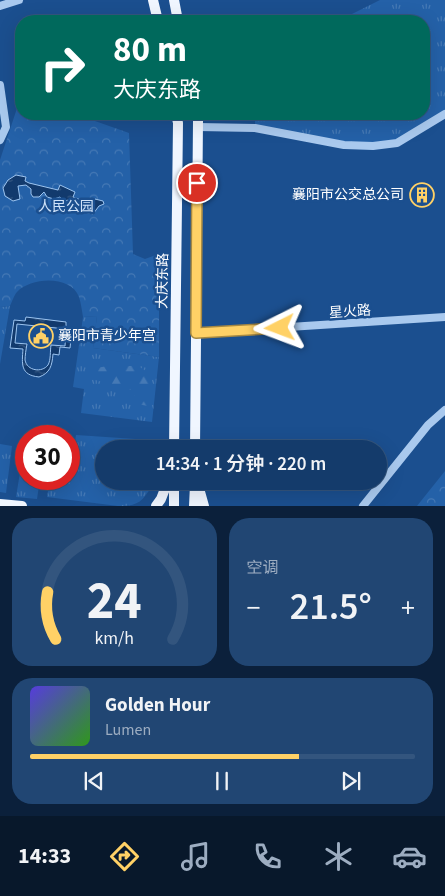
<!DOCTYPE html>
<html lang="zh">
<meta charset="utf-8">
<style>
:root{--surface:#143b6b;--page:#214673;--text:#f1f3f6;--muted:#9dadc1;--line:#33557e;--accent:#ffd166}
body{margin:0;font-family:"Source Sans 3","Noto Sans SC",sans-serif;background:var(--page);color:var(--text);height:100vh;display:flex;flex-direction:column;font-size:19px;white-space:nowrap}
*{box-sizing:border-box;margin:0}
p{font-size:16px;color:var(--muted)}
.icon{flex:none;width:28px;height:28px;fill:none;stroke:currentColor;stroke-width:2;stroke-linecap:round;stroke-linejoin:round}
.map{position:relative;height:506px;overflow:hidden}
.panel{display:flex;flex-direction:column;gap:12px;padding:12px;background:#0b203b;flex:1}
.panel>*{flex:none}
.guide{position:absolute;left:15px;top:15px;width:415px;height:105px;border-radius:20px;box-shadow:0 5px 20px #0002,0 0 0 1px var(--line);background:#00695c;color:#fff;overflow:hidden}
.speed{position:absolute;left:15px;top:425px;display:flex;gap:10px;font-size:25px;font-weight:700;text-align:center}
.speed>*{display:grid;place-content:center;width:65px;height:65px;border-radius:50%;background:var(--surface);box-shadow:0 5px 20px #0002,0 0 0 1px var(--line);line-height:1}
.speed .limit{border:8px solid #d22;background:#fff;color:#111}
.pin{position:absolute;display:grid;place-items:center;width:42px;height:42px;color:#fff;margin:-21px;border:2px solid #fff;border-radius:50%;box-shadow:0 1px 5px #0007}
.me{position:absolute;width:55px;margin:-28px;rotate:267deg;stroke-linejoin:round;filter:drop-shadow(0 0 4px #0008)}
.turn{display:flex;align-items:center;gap:18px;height:105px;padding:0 15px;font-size:22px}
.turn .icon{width:65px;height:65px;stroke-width:2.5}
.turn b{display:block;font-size:35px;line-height:42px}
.big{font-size:38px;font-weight:600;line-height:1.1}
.panel .tile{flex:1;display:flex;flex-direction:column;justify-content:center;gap:8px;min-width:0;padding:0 18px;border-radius:20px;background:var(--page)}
.panel .dial{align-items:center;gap:0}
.dial svg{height:130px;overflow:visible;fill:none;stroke:var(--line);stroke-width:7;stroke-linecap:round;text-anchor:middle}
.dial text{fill:var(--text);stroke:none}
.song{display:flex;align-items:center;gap:15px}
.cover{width:60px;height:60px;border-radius:8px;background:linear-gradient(135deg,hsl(250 70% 55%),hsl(110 70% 35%))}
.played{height:5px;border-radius:2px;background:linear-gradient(90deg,var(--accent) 70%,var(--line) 70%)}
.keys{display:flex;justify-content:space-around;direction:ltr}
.heat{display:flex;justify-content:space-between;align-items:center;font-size:28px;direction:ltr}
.panel .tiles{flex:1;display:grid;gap:12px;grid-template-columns:1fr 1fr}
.tile:last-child{grid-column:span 2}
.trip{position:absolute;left:95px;top:440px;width:292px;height:50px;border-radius:25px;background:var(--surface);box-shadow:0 5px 20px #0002,0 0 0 1px var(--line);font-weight:600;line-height:50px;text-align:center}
.tab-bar{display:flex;height:80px;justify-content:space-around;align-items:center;background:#08182b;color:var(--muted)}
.tab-bar .icon{width:35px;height:35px}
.tab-bar .on{color:var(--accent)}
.tab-bar b{font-size:22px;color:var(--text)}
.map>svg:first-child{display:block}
.grass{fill:url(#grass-tufts)}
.forest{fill:url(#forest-firs)}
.park{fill:url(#park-crowns)}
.water{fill:url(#water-ripples);stroke:#9cc4f0;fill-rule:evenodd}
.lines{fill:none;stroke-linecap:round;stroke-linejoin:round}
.minor{stroke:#a9c9ee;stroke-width:8}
.major{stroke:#f0f6ff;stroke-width:10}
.route-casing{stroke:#a68842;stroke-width:12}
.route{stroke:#ffd166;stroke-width:9}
.labels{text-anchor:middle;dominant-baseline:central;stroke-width:5;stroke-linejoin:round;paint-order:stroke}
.poi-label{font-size:14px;fill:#fff;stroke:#1b4f8f;text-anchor:end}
.park-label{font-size:14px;fill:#cfe3fa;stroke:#1b4f8f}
.street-label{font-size:14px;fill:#fff;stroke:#1b4f8f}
</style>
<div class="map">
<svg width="445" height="506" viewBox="0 0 445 506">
<defs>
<pattern id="grass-tufts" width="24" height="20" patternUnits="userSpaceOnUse" patternTransform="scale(1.25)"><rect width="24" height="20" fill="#2461a8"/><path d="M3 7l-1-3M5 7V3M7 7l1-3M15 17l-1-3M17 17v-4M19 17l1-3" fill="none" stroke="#4579b5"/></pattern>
<pattern id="forest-firs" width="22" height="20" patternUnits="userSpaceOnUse" patternTransform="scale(1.25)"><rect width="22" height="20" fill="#2461a8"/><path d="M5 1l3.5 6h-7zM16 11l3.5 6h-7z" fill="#4579b5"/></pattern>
<pattern id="park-crowns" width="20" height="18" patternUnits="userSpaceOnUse" patternTransform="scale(1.25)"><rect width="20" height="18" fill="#2461a8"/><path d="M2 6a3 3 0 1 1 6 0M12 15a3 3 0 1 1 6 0" fill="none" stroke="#4579b5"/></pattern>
<pattern id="water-ripples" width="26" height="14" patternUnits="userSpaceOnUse" patternTransform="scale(1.25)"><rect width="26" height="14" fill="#123a6d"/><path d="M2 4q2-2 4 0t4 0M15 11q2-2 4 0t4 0" fill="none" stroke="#365883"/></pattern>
</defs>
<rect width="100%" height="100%" fill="#1b4f8f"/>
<g class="grass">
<path d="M 380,0 L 445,0 L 445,114 L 397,143 L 344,145 L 255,128 L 255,114 L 424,114 L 424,21 L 338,21 Z"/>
<path d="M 10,306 L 0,364 L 0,307 Z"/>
<path d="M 97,316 L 93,348 L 159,357 L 152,422 L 81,413 L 84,389 L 73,387 L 83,317 Z"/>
<path d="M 76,435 L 150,440 L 156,449 L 104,449 L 104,481 L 156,481 C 142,499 143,506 118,506 L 47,497 L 50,479 L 69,479 L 69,454 L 73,454 Z"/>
<path d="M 0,444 L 12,446 L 6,493 L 0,492 Z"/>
<path d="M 24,448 L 26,448 L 26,479 L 40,479 L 37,499 L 16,497 Z"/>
</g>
<path class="forest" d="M 108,366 L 138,366 L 151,374 L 148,406 L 137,404 L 133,390 C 119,389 105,382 91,379 L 90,369 Z"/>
<g class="park">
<path d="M 21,96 L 21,114 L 75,114 L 129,133 L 133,254 L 145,259 L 156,255 L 159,311 L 159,357 L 93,348 L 97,316 L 83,317 C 82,311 81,303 79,297 C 71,275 31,277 17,292 C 14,295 12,302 10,306 L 0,307 L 0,160 Z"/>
<path d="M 445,471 L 445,506 L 417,506 Z"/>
</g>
<g class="water">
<path d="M 16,175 L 26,177 L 25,181 L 29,183 L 58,190 L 60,185 L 75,192 L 73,197 L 92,204 L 95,199 L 103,201 L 104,204 L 99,206 L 93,214 C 84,213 78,208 69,207 L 71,202 L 69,200 L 63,201 L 60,197 L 54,199 L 47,197 L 44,192 L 39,197 L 33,197 L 31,194 L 31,189 L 26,185 L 18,186 L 20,199 L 13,201 L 5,196 L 3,188 L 8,180 Z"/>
<path d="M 26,317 L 66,322 L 66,328 L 72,329 L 70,348 L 60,347 L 59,355 L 53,354 C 52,366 50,373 39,377 C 20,375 22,364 23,349 L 10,348 L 14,320 L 25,321 ZM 17,324 L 66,329 L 65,346 L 51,345 C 50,351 51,360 48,365 C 42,373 27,371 25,360 C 25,356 26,349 27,344 L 15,343 Z"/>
</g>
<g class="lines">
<g class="minor">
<path d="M 0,6 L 19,0"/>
<path d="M 0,85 L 6,127 L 0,140"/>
<path d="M 198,127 L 255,128 L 344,145 L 373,146 L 397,143 L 445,114"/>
<path d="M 196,333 L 445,317"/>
<path d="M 363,506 L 428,425 L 445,410"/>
</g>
<g class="major">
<path d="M 153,0 L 158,21"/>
<path d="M 174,0 L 178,21"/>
<path d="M 174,449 L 178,123 L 176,114"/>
<path d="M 195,449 L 198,121 L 197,114"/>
<path d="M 197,481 L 204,506"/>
<path d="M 0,504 L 22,506"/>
<path d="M 156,506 L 161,499 L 168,481"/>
<path d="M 174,506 L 174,481"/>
<path d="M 194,506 L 195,485"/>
</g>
</g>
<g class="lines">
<g class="route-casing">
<path id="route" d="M 197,183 L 196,333 L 280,328"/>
</g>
<use href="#route" class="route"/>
</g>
<defs>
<g id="building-ring" transform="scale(1.25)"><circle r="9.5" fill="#1b4f8f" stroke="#ffd166" stroke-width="1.5"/><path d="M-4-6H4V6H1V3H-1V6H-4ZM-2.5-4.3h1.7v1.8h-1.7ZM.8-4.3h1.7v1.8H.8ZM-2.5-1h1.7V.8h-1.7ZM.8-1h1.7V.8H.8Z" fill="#ffd166"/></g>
<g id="civic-ring" transform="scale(1.25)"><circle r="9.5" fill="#1b4f8f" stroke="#ffd166" stroke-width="1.5"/><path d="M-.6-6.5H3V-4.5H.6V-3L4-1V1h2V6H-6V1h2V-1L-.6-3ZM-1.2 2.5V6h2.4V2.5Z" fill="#ffd166"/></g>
</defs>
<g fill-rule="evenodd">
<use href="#building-ring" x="422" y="195"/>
<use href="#civic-ring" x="41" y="336"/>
</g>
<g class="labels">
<g class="poi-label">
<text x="404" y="195">襄阳市公交总公司</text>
<text x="58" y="336" text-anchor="start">襄阳市青少年宫</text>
</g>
<g class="park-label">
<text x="66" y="207">人民公园</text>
</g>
<g class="street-label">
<text transform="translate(163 281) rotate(-89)">大庆东路</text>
<text transform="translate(350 312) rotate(-4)">星火路</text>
</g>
</g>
</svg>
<div class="speed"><div class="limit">30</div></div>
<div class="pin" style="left:197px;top:183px;background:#d93025"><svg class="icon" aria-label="arrive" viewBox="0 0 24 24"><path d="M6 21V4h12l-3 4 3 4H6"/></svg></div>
<svg class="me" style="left:280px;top:328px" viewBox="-20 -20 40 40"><path d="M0-17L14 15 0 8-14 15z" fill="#ffd166" stroke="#fff" stroke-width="4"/></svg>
<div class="trip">14:34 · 1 分钟 · 220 m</div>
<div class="guide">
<div class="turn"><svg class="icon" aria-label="right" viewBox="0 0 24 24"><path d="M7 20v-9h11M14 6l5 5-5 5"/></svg><div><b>80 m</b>大庆东路</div></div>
</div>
</div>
<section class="panel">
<div class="tiles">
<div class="tile dial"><svg viewBox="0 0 100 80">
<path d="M14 69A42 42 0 1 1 86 69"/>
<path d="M14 69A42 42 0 0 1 9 40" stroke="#ffd166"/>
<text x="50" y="56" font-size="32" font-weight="700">24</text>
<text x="50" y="72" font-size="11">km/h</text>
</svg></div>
<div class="tile"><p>空调</p>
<div class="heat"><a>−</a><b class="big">21.5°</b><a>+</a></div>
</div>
<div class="tile">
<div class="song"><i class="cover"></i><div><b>Golden Hour</b><p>Lumen</p></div></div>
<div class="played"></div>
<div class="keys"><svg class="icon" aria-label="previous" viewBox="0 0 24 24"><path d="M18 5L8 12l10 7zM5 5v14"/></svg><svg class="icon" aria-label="pause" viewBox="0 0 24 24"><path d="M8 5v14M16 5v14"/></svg><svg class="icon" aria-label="next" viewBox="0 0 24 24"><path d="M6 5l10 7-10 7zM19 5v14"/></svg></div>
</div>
</div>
</section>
<nav class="tab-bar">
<b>14:33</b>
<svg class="icon on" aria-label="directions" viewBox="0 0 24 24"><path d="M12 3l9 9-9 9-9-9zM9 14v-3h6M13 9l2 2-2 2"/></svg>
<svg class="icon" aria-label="music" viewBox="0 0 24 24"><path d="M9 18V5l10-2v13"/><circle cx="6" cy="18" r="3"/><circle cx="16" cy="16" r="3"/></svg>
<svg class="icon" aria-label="phone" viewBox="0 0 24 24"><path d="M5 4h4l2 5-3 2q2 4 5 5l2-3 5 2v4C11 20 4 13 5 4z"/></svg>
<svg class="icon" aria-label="climate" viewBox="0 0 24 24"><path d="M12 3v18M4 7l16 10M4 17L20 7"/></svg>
<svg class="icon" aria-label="car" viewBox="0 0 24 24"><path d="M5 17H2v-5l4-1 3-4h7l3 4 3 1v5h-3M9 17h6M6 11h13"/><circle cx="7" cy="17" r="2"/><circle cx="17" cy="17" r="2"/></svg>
</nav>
